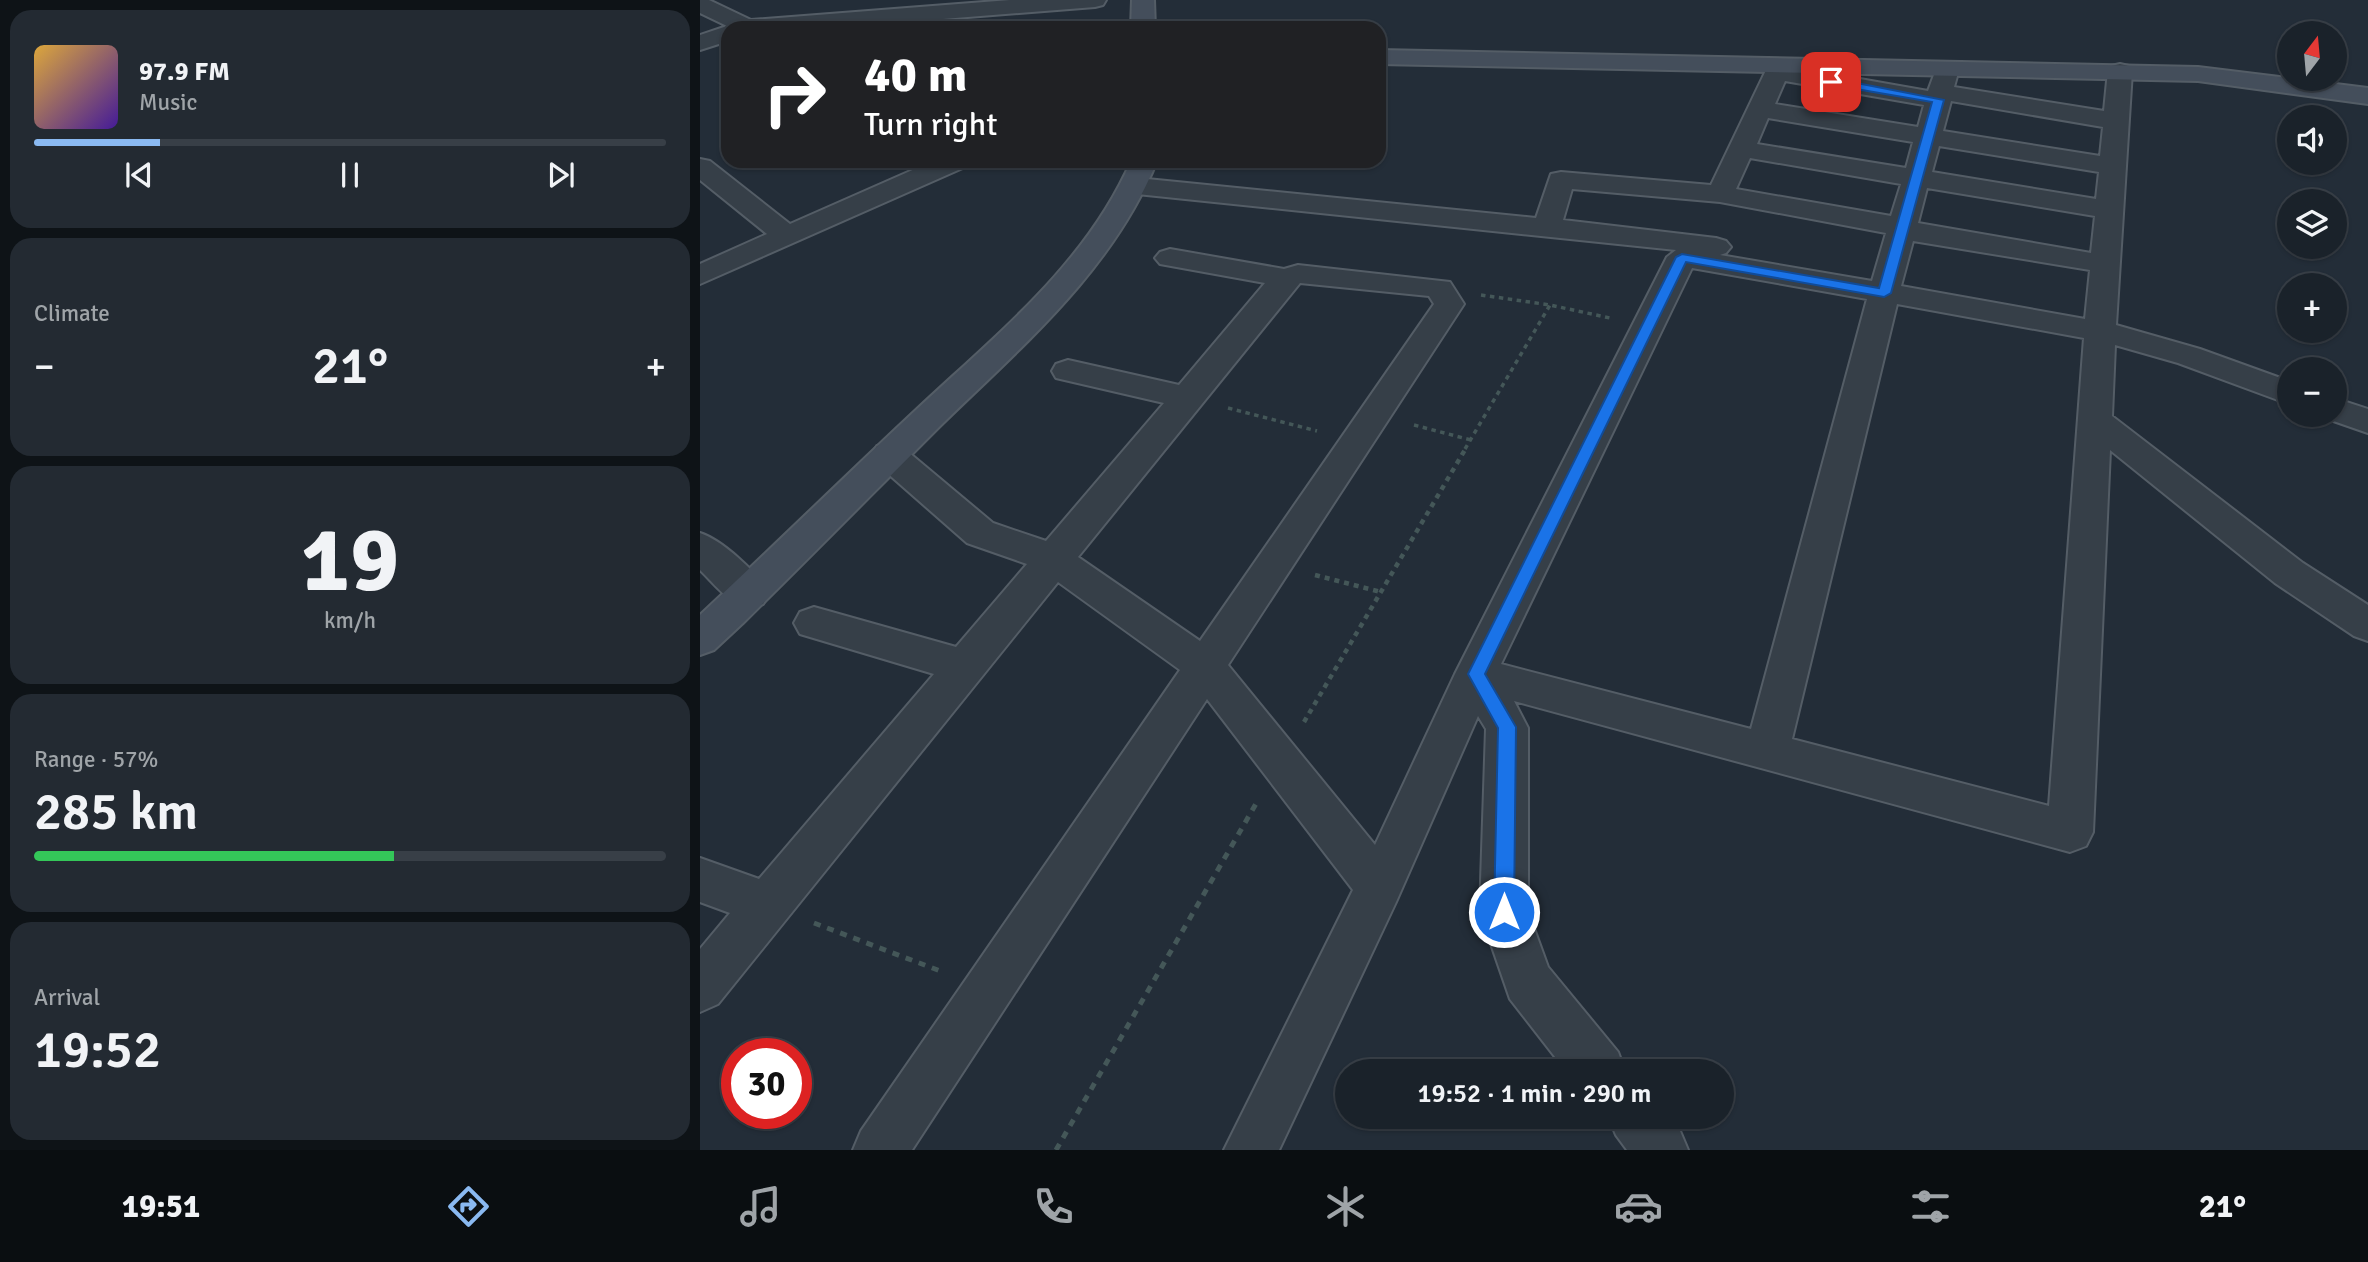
<!DOCTYPE html>
<meta charset="utf-8">
<style>
:root{--surface:#1a222a;--page:#232a32;--text:#f1f3f6;--muted:#9fa4a8;--line:#383f47;--accent:#8ab9f1}
body{margin:0;font-family:Signika,sans-serif;background:var(--page);color:var(--text);height:100vh;display:flex;flex-direction:column;font-size:26px;white-space:nowrap}
*{box-sizing:border-box;margin:0}
p{font-size:23px;color:var(--muted)}
.icon{flex:none;width:38px;height:38px;fill:none;stroke:currentColor;stroke-width:2;stroke-linecap:round;stroke-linejoin:round}
.map{position:relative;flex:1;overflow:hidden}
.side{display:flex;flex-direction:column;gap:10px;padding:10px;background:#0e1317;width:700px}
.side>*{flex:none}
.guide{position:absolute;left:21px;top:21px;width:665px;height:147px;border-radius:21px;box-shadow:0 2px 5px #0004,0 0 0 2px var(--line);background:#202124;color:#fff;overflow:hidden}
.needle{width:46px;rotate:16deg}
.controls{position:absolute;left:1577px;top:21px;display:grid;gap:14px}
.controls a{display:grid;place-items:center;width:70px;height:70px;border-radius:50%;background:var(--surface);box-shadow:0 2px 5px #0004,0 0 0 2px var(--line);font-size:35px}
.speed{position:absolute;left:21px;top:1038px;display:flex;gap:14px;font-size:35px;font-weight:700;text-align:center}
.speed>*{display:grid;place-content:center;width:91px;height:91px;border-radius:50%;background:var(--surface);box-shadow:0 2px 5px #0004,0 0 0 2px var(--line);line-height:1}
.speed .limit{border:10px solid #d22;background:#fff;color:#111}
.pin{position:absolute;display:grid;place-items:center;width:60px;height:60px;color:#fff;margin:-30px;border-radius:14px;box-shadow:0 4px 10px #0006}
.me{position:absolute;width:77px;margin:-38px;rotate:0deg;stroke-linejoin:round;filter:drop-shadow(0 0 5px #0008)}
.turn{display:flex;align-items:center;gap:24px;height:147px;padding:0 28px;font-size:32px}
.turn .icon{width:91px;height:91px;stroke-width:2.5}
.turn b{display:block;font-size:49px;line-height:60px}
.big{font-size:52px;font-weight:600;line-height:1.1}
.side .widget{flex:1;display:flex;flex-direction:column;justify-content:center;gap:10px;min-width:0;padding:0 24px;border-radius:21px;background:var(--page)}
.side .dial{align-items:center;gap:0}
.dial b{font-size:91px;line-height:1}
.song{display:flex;align-items:center;gap:21px}
.cover{width:84px;height:84px;border-radius:10px;background:linear-gradient(135deg,hsl(40 70% 55%),hsl(260 70% 35%))}
.played{height:7px;border-radius:4px;background:linear-gradient(90deg,var(--accent) 20%,var(--line) 20%)}
.keys{display:flex;justify-content:space-around;direction:ltr}
.heat{display:flex;justify-content:space-between;align-items:center;font-size:38px;direction:ltr}
.charge{height:10px;border-radius:5px;background:linear-gradient(90deg,#34c759 57%,var(--line) 0)}
.trip{position:absolute;left:635px;top:1059px;width:399px;height:70px;border-radius:35px;background:var(--surface);box-shadow:0 2px 5px #0004,0 0 0 2px var(--line);font-weight:600;line-height:70px;text-align:center}
.menu{display:flex;height:112px;justify-content:space-around;align-items:center;background:#0a0e11;color:var(--muted)}
.menu .icon{width:49px;height:49px}
.menu .active{color:var(--accent)}
.menu b{font-size:32px;color:var(--text)}
main{display:flex;flex:1;min-height:0}
.map>svg:first-child{display:block}
.lines{fill:none;stroke-linecap:round;stroke-linejoin:round}
.street-casing{stroke:#545d66;stroke-width:4}
.secondary-casing{stroke:#545d66;stroke-width:4}
.path-far2{stroke:#445758;stroke-width:3.5;stroke-dasharray:4.5 4.5;stroke-linecap:butt}
.path-far1{stroke:#445758;stroke-width:4.5;stroke-dasharray:5 5;stroke-linecap:butt}
.path{stroke:#445758;stroke-width:5;stroke-dasharray:7 7;stroke-linecap:butt}
.street{fill:#363f48;fill-rule:evenodd}
.secondary{fill:#444e5b;fill-rule:evenodd}
.route{fill:#1a73e8;stroke:#114b97;stroke-width:2}
</style>
<main>
<section class="side">
<div class="widget">
<div class="song"><i class="cover"></i><div><b>97.9 FM</b><p>Music</p></div></div>
<div class="played"></div>
<div class="keys"><svg class="icon" aria-label="previous" viewBox="0 0 24 24"><path d="M18 5L8 12l10 7zM5 5v14"/></svg><svg class="icon" aria-label="pause" viewBox="0 0 24 24"><path d="M8 5v14M16 5v14"/></svg><svg class="icon" aria-label="next" viewBox="0 0 24 24"><path d="M6 5l10 7-10 7zM19 5v14"/></svg></div>
</div>
<div class="widget"><p>Climate</p>
<div class="heat"><a>−</a><b class="big">21°</b><a>+</a></div>
</div>
<div class="widget dial"><b>19</b><p>km/h</p></div>
<div class="widget"><p>Range · 57%</p><b class="big">285 km</b><div class="charge"></div></div>
<div class="widget"><p>Arrival</p><b class="big">19:52</b></div>
</section>
<div class="map">
<svg width="1668" height="1150" viewBox="0 0 1668 1150">
<rect width="100%" height="100%" fill="#232d38"/>
<g class="lines">
<g class="street-casing">
<g id="street">
<path d="M 0,0 L 9,0 L 51,20 L 310,0 L 406,0 L 403,5 L 395,7 L 130,28 L 28,28 L 28,41 L 0,50 L 0,35 L 27,26 L 0,13 Z"/>
<path d="M 1080,59 L 1089,61 L 1092,67 L 1228,91 L 1238,64 L 1247,62 L 1256,64 L 1259,69 L 1254,87 L 1404,111 L 1408,71 L 1411,66 L 1420,64 L 1429,66 L 1432,71 L 1416,325 L 1500,349 L 1589,381 L 1589,404 L 1478,363 L 1415,345 L 1412,416 L 1603,563 L 1668,605 L 1668,641 L 1654,636 L 1575,583 L 1410,450 L 1393,832 L 1386,846 L 1370,852 L 814,701 L 828,728 L 828,912 L 848,967 L 918,1052 L 925,1071 L 866,1071 L 810,999 L 780,912 L 786,729 L 778,716 L 696,902 L 579,1150 L 524,1150 L 653,890 L 507,699 L 212,1150 L 153,1150 L 161,1131 L 480,670 L 358,582 L 18,1004 L 0,1012 L 0,949 L 30,913 L 0,902 L 0,858 L 59,879 L 234,674 L 100,634 L 94,623 L 100,612 L 114,607 L 256,647 L 327,564 L 267,543 L 177,464 L 171,455 L 177,446 L 189,443 L 201,446 L 293,523 L 346,541 L 464,403 L 356,378 L 352,371 L 356,364 L 368,360 L 479,385 L 565,283 L 460,264 L 455,258 L 460,252 L 470,249 L 584,269 L 598,265 L 750,282 L 764,304 L 528,665 L 675,845 L 755,674 L 967,257 L 976,250 L 437,194 L 427,192 L 423,186 L 427,180 L 437,178 L 836,218 L 851,174 L 861,172 L 1011,185 L 1068,66 L 1071,61 ZM 1085,81 L 1224,105 L 1218,127 L 1075,104 ZM 1251,101 L 1403,127 L 1400,156 L 1243,131 ZM 1068,118 L 1213,142 L 1206,168 L 1057,144 ZM 1239,146 L 1399,172 L 1396,199 L 1232,172 ZM 1050,158 L 1201,184 L 1191,216 L 1036,189 ZM 1227,188 L 1395,216 L 1391,253 L 1218,223 ZM 872,189 L 1020,202 L 1186,233 L 1172,281 L 1020,255 L 1026,253 L 1031,247 L 1026,241 L 1016,238 L 863,220 ZM 1213,241 L 1390,270 L 1385,319 L 1201,286 ZM 992,268 L 1167,299 L 1051,729 L 801,664 ZM 600,283 L 729,296 L 734,304 L 500,641 L 378,557 ZM 1197,304 L 1384,338 L 1349,806 L 1092,739 Z"/>
<path d="M 0,159 L 10,161 L 90,224 L 233,161 L 268,161 L 265,167 L 0,284 L 0,264 L 67,234 L 0,180 Z"/>
<path d="M 1634,398 L 1668,409 L 1668,433 L 1622,417 L 1621,415 L 1634,415 Z"/>
<path d="M 0,533 C 22,540 58,573 69,593 L 63,604 C 34,613 19,588 0,570 Z"/>
<path d="M 908,1116 L 969,1116 L 980,1131 L 988,1150 L 927,1150 L 916,1135 Z"/>
</g>
</g>
<g class="secondary-casing">
<g id="secondary">
<path d="M 432,0 L 454,0 L 455,28 L 431,28 Z"/>
<path d="M 679,50 L 1498,67 L 1668,88 L 1668,104 L 1498,81 L 679,64 Z"/>
<path d="M 431,161 L 457,161 C 413,270 322,346 239,427 C 174,492 109,558 43,623 L 14,650 L 0,655 L 0,615 C 73,547 144,477 217,409 C 297,334 386,264 431,161 Z"/>
</g>
</g>
<g class="path-far2">
<path d="M 781,295 L 850,305 L 910,318"/>
<path d="M 528,408 L 617,431"/>
<path d="M 714,425 L 771,440"/>
<path d="M 765,449 L 850,305"/>
</g>
<g class="path-far1">
<path d="M 615,575 L 681,592"/>
<path d="M 604,722 L 766,448"/>
</g>
<g class="path">
<path d="M 114,923 L 243,972"/>
<path d="M 356,1150 L 557,802"/>
</g>
<use href="#street" class="street"/>
<use href="#secondary" class="secondary"/>
</g>
<path class="route" d="M 1131,78 L 1244,100 L 1191,293 L 1184,297 L 986,262 L 785,674 L 816,727 L 814,912 L 811,919 L 804,922 L 797,919 L 794,912 L 798,728 L 768,674 L 976,257 L 982,254 L 1179,288 L 1232,102 L 1127,84 L 1126,82 Z"/>
</svg>
<div class="controls">
<a><svg class="needle" viewBox="-14 -14 28 28"><path d="M0-13l5 13h-10z" fill="#e53935"/><path d="M0 13l5-13h-10z" fill="#9fa4a8"/></svg></a>
<a><svg class="icon" aria-label="sound" viewBox="0 0 24 24"><path d="M4 9h4l5-4v14l-5-4H4zM17 9q2 3 0 6"/></svg></a>
<a><svg class="icon" aria-label="layers" viewBox="0 0 24 24"><path d="M12 4l9 5-9 5-9-5zM3 14l9 5 9-5"/></svg></a>
<a>+</a>
<a>−</a>
</div>
<div class="speed"><div class="limit">30</div></div>
<div class="pin" style="left:1131px;top:82px;background:#d93025"><svg class="icon" aria-label="arrive" viewBox="0 0 24 24"><path d="M6 21V4h12l-3 4 3 4H6"/></svg></div>
<svg class="me" style="left:804px;top:912px" viewBox="-20 -20 40 40"><circle r="17" fill="#1a73e8" stroke="#fff" stroke-width="3"/><path d="M0-11L8 9 0 5-8 9z" fill="#fff"/></svg>
<div class="trip">19:52 · 1 min · 290 m</div>
<div class="guide">
<div class="turn"><svg class="icon" aria-label="right" viewBox="0 0 24 24"><path d="M7 20v-9h11M14 6l5 5-5 5"/></svg><div><b>40 m</b>Turn right</div></div>
</div>
</div>
</main>
<nav class="menu">
<b>19:51</b>
<svg class="icon active" aria-label="directions" viewBox="0 0 24 24"><path d="M12 3l9 9-9 9-9-9zM9 14v-3h6M13 9l2 2-2 2"/></svg>
<svg class="icon" aria-label="music" viewBox="0 0 24 24"><path d="M9 18V5l10-2v13"/><circle cx="6" cy="18" r="3"/><circle cx="16" cy="16" r="3"/></svg>
<svg class="icon" aria-label="phone" viewBox="0 0 24 24"><path d="M5 4h4l2 5-3 2q2 4 5 5l2-3 5 2v4C11 20 4 13 5 4z"/></svg>
<svg class="icon" aria-label="climate" viewBox="0 0 24 24"><path d="M12 3v18M4 7l16 10M4 17L20 7"/></svg>
<svg class="icon" aria-label="car" viewBox="0 0 24 24"><path d="M5 17H2v-5l4-1 3-4h7l3 4 3 1v5h-3M9 17h6M6 11h13"/><circle cx="7" cy="17" r="2"/><circle cx="17" cy="17" r="2"/></svg>
<svg class="icon" aria-label="filters" viewBox="0 0 24 24"><path d="M4 7h16M4 17h16"/><circle cx="9" cy="7" r="2"/><circle cx="15" cy="17" r="2"/></svg>
<b>21°</b>
</nav>
